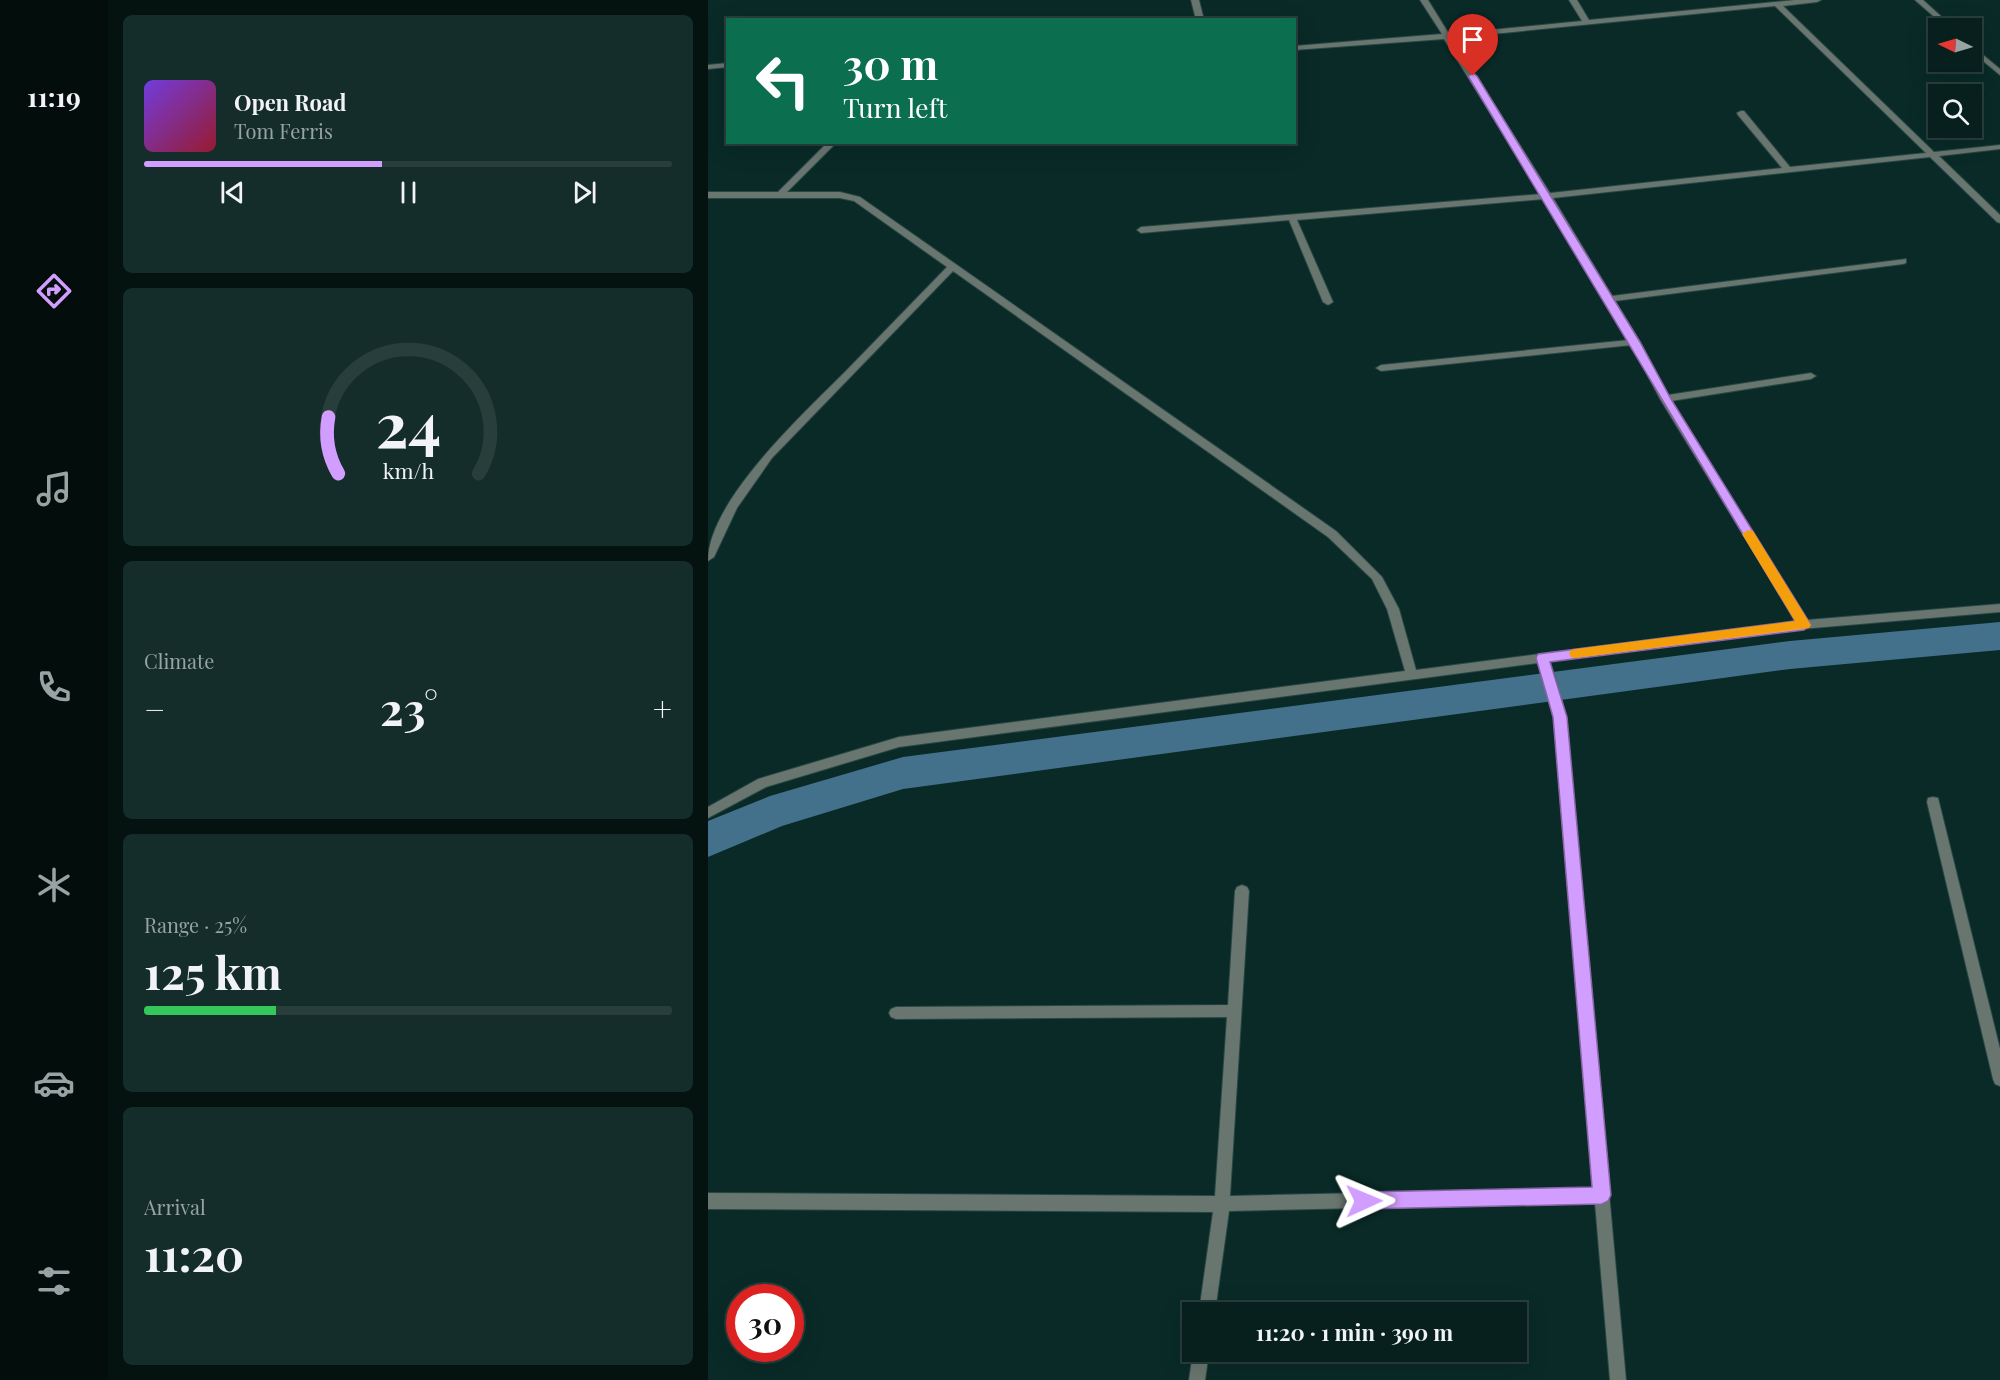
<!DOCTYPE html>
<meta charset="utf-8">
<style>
:root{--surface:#07201d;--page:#152d2a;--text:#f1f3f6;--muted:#98a3a4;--line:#283e3b;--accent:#d19dfe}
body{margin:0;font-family:"Playfair Display",serif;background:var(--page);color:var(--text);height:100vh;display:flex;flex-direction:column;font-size:22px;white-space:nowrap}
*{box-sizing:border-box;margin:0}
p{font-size:20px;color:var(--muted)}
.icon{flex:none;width:33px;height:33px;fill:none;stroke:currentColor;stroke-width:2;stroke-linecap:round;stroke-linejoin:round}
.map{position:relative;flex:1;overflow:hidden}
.panel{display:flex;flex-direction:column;gap:15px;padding:15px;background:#041210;width:600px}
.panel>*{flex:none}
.banner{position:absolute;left:18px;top:18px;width:570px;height:126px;border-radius:0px;box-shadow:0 6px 24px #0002,0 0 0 2px var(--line);background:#0b6e4f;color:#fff;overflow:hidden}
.needle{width:39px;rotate:275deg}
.controls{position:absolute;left:1220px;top:18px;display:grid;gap:12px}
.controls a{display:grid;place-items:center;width:54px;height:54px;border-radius:0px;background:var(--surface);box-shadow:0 6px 24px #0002,0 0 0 2px var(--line);font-size:30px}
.speed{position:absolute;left:18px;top:1284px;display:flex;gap:12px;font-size:30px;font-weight:700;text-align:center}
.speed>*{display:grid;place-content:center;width:78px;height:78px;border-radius:50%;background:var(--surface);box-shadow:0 6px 24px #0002,0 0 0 2px var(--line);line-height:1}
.speed .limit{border:9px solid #d22;background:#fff;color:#111}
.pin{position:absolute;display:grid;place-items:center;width:51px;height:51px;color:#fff;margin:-62px -26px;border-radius:50% 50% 50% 0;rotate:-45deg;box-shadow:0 0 6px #0007}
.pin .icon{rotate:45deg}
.me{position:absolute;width:66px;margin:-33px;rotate:89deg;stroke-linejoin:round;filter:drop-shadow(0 0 4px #0008)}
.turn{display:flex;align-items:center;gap:21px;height:126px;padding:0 18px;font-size:27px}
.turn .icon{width:78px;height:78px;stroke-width:2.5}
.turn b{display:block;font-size:42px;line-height:51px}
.big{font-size:45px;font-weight:700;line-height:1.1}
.panel .card{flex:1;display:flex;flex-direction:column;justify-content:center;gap:9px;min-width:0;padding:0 21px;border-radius:9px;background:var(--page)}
.panel .dial{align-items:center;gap:0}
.dial svg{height:156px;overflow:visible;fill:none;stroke:var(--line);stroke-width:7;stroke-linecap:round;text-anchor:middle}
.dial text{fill:var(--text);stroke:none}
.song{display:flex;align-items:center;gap:18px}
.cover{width:72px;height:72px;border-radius:9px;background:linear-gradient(135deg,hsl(260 70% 55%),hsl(350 70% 35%))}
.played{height:6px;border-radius:3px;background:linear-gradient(90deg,var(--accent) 45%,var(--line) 45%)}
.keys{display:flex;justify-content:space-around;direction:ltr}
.heat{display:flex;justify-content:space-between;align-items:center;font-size:33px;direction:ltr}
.charge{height:9px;border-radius:4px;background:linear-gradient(90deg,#34c759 25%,var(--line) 0)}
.trip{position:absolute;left:474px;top:1302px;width:345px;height:60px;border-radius:0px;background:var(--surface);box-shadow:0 6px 24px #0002,0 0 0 2px var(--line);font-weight:700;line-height:60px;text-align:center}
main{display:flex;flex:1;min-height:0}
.tabs{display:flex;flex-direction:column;width:108px;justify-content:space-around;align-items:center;background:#030d0c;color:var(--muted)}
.tabs .icon{width:42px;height:42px}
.tabs .selected{color:var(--accent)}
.tabs b{font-size:27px;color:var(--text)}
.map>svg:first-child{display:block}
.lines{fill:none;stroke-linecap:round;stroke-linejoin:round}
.canal{fill:#43718b;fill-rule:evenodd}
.street-casing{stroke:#284744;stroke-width:2}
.street{fill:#69756f;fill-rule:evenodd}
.route{fill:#d19dfe;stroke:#8866a5;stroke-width:1.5}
.slow{fill:#f59e0b}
</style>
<main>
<nav class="tabs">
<b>11:19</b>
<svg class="icon selected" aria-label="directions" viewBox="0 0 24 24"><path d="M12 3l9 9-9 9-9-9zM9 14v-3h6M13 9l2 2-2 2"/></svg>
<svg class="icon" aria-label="music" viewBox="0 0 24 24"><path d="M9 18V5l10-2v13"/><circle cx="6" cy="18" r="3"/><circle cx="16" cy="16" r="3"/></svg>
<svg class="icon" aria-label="phone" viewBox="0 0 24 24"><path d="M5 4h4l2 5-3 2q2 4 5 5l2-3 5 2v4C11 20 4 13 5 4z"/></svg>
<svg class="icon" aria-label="climate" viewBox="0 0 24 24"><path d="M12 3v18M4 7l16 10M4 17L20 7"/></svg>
<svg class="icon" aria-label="car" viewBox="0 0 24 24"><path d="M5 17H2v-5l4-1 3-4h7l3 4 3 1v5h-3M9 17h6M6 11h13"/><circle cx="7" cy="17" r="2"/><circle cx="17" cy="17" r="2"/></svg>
<svg class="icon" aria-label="filters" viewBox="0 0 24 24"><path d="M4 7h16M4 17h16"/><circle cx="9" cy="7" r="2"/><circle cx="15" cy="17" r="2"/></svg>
</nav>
<section class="panel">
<div class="card">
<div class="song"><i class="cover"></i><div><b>Open Road</b><p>Tom Ferris</p></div></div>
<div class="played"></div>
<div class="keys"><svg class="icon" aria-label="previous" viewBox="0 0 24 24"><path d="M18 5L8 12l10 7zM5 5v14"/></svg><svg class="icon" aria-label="pause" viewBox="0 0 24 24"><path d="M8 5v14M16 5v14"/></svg><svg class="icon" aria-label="next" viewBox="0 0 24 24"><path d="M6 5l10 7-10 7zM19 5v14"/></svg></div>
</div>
<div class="card dial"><svg viewBox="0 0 100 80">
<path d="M14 69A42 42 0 1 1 86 69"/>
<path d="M14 69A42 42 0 0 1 9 40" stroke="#d19dfe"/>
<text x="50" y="56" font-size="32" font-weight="700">24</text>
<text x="50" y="72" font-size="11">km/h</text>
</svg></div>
<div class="card"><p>Climate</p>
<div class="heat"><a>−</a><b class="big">23°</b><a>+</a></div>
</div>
<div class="card"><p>Range · 25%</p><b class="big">125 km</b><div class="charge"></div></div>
<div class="card"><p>Arrival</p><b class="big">11:20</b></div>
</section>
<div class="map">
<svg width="1292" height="1380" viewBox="0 0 1292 1380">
<rect width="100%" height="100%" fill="#092a27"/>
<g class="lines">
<path class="canal" d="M 1292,622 L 1292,650 L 1082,669 L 195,789 L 74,826 L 0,857 L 0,821 L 62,796 L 195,757 L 1082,641 Z"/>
<g class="street-casing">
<g id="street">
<path d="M 483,0 L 491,0 L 496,20 L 488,20 Z"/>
<path d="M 712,0 L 720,0 L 741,34 L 874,21 L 861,0 L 869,0 L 881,20 L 1087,0 L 1113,0 L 1109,2 L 1075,6 L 1226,152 L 1292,145 L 1292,149 L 1231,156 L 1292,215 L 1292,223 L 1289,222 L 1222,157 L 845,198 L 904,296 L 1198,259 L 1198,263 L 1195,264 L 907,301 L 932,342 L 960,395 L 1103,373 L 1108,376 L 1103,379 L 963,401 L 1099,620 L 1292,604 L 1292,612 L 1070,631 L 842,661 L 858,717 L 918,1380 L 902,1380 L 887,1203 L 521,1211 L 507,1312 L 491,1312 L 505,1212 L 0,1209 L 0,1193 L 507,1196 L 519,1017 L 188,1019 L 183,1017 L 181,1013 L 183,1009 L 188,1007 L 520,1005 L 527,891 L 529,887 L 534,885 L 539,887 L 541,891 L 522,1196 L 885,1188 L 846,717 L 830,663 L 191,747 L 58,787 L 0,818 L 0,807 L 50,779 L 191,737 L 697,671 L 679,609 L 664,579 L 620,537 L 245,271 L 64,458 L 29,508 L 6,557 L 0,561 C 0,501 95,414 137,372 C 171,337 205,302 239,267 L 146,201 L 132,198 L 0,198 L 0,192 L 70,192 L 120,142 L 129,142 L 79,192 L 132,192 L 152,197 L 628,531 L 674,577 L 691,609 L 708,670 L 1088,621 L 952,399 L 924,345 L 673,371 L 668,368 L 673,365 L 921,340 L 836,199 L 589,220 L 625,302 L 620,305 L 615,302 L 581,220 L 433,233 L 429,230 L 433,227 L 833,194 L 736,39 L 586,50 L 586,46 L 734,34 ZM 1067,6 L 1218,153 L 1082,167 L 1036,111 L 1033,111 L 1029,113 L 1030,115 L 1074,168 L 842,193 L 744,38 Z"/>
<path d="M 1207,0 L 1215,0 L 1246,28 L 1239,28 Z"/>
<path d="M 1263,45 L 1292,69 L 1292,75 L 1263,51 Z"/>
<path d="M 20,63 L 20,67 L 0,69 L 0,65 Z"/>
<path d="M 1225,797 L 1230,798 L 1231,802 L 1292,1049 L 1292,1086 L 1287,1084 L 1285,1079 L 1219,802 L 1220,798 Z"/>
<path d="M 485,1352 L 501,1352 L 497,1380 L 481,1380 Z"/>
</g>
</g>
<use href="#street" class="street"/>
</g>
<path class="route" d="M 765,73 L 769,76 L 932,342 L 963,399 L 1103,625 L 1096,630 L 842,662 L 859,717 L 903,1195 L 900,1201 L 894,1204 L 656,1209 L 650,1207 L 648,1201 L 650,1195 L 656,1192 L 884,1187 L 845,717 L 828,658 L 830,654 L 1087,621 L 760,76 Z"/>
<path class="slow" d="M 1040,530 L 1045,531 L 1101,622 L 1103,625 L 1101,628 L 867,658 L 863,657 L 861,654 L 863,650 L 867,649 L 1087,621 L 1034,534 Z"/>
</svg>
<div class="controls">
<a><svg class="needle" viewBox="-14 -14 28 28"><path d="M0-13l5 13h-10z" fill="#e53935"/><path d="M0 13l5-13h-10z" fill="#98a3a4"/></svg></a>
<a><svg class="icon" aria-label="search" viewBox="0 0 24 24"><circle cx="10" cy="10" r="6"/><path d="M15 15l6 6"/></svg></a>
</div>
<div class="speed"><div class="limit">30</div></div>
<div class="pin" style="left:765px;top:76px;background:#d93025"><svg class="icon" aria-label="arrive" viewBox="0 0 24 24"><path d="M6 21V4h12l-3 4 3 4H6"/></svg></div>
<svg class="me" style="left:656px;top:1201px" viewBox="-20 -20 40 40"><path d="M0-17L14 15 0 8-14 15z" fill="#d19dfe" stroke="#fff" stroke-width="4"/></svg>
<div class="trip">11:20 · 1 min · 390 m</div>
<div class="banner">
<div class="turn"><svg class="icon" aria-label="left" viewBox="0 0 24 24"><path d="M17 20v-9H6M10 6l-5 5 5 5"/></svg><div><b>30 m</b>Turn left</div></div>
</div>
</div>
</main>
